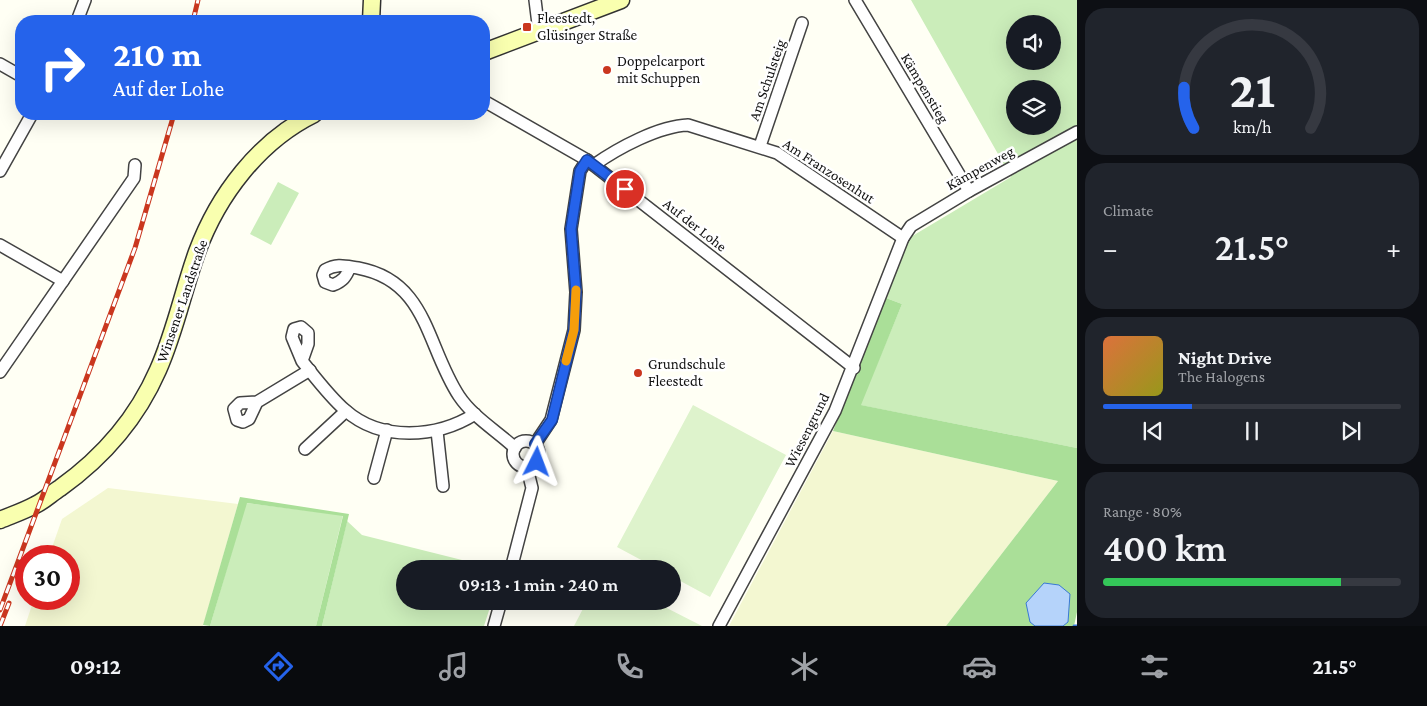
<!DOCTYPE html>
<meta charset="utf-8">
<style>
:root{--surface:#171b24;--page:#20242c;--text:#f1f3f6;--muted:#9ea1a6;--line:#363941;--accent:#2563eb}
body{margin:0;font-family:"Crimson Pro",serif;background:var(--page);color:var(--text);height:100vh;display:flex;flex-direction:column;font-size:19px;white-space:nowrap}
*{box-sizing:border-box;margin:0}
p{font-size:16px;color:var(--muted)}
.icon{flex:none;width:28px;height:28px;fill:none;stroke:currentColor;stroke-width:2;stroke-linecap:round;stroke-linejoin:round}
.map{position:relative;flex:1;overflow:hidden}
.side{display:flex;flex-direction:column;gap:8px;padding:8px;background:#0d0f14;width:350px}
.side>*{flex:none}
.hud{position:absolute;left:15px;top:15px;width:475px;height:105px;border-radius:20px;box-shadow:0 5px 20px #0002;background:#2563eb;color:#fff;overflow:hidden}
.fabs{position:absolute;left:1006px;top:15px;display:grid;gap:10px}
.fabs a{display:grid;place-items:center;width:55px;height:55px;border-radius:50%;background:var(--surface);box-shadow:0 5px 20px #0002;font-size:25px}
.speed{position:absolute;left:15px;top:545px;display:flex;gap:10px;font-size:25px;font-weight:700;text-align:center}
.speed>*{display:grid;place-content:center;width:65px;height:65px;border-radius:50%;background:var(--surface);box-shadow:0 5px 20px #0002;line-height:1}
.speed .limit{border:8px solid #d22;background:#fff;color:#111}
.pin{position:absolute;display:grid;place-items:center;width:42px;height:42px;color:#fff;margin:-21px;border:2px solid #fff;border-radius:50%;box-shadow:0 1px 5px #0007}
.me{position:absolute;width:55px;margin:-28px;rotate:3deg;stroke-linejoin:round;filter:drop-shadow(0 0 4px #0008)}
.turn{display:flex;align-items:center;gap:18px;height:105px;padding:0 15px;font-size:22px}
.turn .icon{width:65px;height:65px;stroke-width:2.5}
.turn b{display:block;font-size:35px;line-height:42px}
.big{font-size:38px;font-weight:600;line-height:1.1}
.side .card{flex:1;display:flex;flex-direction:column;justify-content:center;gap:8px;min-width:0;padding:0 18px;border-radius:20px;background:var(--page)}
.side .dial{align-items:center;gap:0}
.dial svg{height:130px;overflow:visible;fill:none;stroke:var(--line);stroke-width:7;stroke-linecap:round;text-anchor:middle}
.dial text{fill:var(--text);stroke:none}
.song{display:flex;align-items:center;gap:15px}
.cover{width:60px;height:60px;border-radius:8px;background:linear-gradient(135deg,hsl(20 70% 55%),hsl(60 70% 35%))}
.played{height:5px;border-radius:2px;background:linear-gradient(90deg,var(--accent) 30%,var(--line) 30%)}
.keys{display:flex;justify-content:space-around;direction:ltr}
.heat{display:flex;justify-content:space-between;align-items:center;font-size:28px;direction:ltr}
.charge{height:8px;border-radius:4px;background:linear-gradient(90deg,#34c759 80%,var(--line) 0)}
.trip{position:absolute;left:396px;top:560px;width:285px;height:50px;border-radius:25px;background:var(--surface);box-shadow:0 5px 20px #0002;font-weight:600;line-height:50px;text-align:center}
.tab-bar{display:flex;height:80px;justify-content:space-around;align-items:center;background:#090b0e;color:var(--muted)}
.tab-bar .icon{width:35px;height:35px}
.tab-bar .on{color:var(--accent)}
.tab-bar b{font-size:22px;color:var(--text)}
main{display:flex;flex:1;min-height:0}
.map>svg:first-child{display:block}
.farmland{fill:#f3f7d1}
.green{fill:#cbedba;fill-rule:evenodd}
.forest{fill:#aadf98}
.pitch{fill:#def3cc}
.water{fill:#b5d3fa;stroke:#3878d5}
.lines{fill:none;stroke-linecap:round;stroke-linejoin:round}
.stream{stroke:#3878d5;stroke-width:3}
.street-casing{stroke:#434343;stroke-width:14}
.secondary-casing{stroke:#323232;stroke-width:19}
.street{stroke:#fff;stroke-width:11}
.secondary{stroke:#f9ffaf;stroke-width:16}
.rail-casing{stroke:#ca371f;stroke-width:5}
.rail{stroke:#fff;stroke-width:3;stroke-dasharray:9;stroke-linecap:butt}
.route-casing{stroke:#184099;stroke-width:12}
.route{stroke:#2563eb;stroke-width:9}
.slow{stroke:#f59e0b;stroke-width:9}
.poi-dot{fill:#ca371f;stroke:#fff;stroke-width:2}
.labels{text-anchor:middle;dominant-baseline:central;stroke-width:5;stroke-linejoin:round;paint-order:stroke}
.poi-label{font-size:15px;fill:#101010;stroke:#fff;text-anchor:start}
.street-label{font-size:15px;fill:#101010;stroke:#fff}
</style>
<main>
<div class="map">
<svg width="1077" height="626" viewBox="0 0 1077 626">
<rect width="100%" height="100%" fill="#fffff4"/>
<g class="farmland">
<path d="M 833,431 L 1058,481 L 946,626 L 729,626 Z"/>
<path d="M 108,488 L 238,504 L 203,626 L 25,626 L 34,599 L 69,599 L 69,556 L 49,556 L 62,519 Z"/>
</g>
<g class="green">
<path d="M 911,0 L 1077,0 L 1077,448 L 860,405 L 902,304 L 886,298 L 909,238 L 1011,177 ZM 1015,24 L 1052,24 L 1052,61 L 1015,61 ZM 1015,89 L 1052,89 L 1052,126 L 1015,126 Z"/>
<path d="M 278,182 L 299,193 L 271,245 L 250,234 Z"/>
<path d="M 246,503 L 343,515 L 316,626 L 210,626 Z"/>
<path d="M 347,521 L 362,535 L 498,569 L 405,569 L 405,601 L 492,601 L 484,626 L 322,626 Z"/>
</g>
<g class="forest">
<path d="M 886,298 L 902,304 L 861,405 L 1077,448 L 1077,612 L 1074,626 L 1063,626 L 1068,622 L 1030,622 L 1035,626 L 946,626 L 1058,481 L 833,431 Z"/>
<path d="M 240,497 L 349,514 L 322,626 L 316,626 L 343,516 L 247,503 L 210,626 L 203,625 Z"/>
</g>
<g class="pitch">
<path d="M 693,405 L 786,455 L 710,597 L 673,577 L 672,569 L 658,569 L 617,547 Z"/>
<path d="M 587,601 L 653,601 L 702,626 L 574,626 Z"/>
</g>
<path class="water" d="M 1044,583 L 1059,585 L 1070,594 L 1068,622 L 1063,626 L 1035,626 L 1030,622 L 1026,603 Z"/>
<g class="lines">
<path class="stream" d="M 1074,626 L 1077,626"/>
<g class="street-casing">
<g id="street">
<path d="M 535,0 L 539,32"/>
<path d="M 855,0 L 969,191"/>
<path d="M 77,21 L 85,0"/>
<path d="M 0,64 L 21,76"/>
<path d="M 484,101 L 587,160 L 854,368"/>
<path d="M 760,146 L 802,23"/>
<path d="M 594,165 C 618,148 659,126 688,125 L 777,153 L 903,238"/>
<path d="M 0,171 L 32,114"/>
<path d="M 0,245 L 63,281"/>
<path d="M 350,267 C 346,277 343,281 333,285 L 325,282 L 323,275 L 325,270 C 337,263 345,266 358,268 C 428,281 426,346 459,396 C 473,417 497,431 515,448"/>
<path d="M 302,361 L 292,337 L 294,329 L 301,327 L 308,333 L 308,344 L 302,361 C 315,377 329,396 345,410 C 381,442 437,438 475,414"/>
<path d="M 0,372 L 134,178 L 135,165"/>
<path d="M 257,402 L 249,419 L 243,422 L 237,420 L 234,409 L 240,403 L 257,402 L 310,370"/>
<path d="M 437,431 L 443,486"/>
<circle cx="526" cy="454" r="13"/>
<path d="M 535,444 L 551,420 L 574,330 L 576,292 L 571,229 L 580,171 L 587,160"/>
<path d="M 305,449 L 346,411"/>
<path d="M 374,478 L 387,430"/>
<path d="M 511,569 L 532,488 L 527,468"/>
<path d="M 494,626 L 501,601"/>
<path d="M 719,626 L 835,411 L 903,238 L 911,226 L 969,191 L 1077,132"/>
</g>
</g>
<g class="secondary-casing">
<g id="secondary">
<path d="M 371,21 L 372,0"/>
<path d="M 484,52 L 621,0"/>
<path d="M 0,520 C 12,515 24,511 35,505 C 44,501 52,493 60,488 C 102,458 137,418 158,370 C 175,332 183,291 197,252 C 218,195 259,141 314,114"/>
</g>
</g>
<use href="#street" class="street"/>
<use href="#secondary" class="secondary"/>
<g class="rail-casing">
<g id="rail">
<path d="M 193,21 L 198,0"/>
<path d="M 0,610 L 135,248 L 174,114"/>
<path d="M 0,626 L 9,603"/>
</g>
</g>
<use href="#rail" class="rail"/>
</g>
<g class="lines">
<g class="route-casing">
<path id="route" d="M 537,462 L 540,455 L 535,444 L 552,420 L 574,330 L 576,292 L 571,229 L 580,171 L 587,160 L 625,189"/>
</g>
<use href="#route" class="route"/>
<path class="slow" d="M 566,361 L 574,330 L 576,290"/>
</g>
<g class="poi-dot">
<rect x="522" y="22" width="10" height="10" rx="2.5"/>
<circle cx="607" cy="70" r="5"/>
<circle cx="638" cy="373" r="5"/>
</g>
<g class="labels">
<g class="poi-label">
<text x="537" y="18">Fleestedt,<tspan x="537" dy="17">Glüsinger Straße</tspan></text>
<text x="617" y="61">Doppelcarport<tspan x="617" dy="17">mit Schuppen</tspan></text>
<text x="648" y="364">Grundschule<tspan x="648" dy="17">Fleestedt</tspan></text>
</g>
<g class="street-label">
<text transform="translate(767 80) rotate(-71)">Am Schulsteig</text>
<text transform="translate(925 88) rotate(59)">Kämpenstieg</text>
<text transform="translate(980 168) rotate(-29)">Kämpenweg</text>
<text transform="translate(829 171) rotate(33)">Am Franzosenhut</text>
<text transform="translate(695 225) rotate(38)">Auf der Lohe</text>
<text transform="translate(182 301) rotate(-71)">Winsener Landstraße</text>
<text transform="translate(807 430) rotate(-63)">Wiesengrund</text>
</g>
</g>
</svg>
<div class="fabs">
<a><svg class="icon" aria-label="sound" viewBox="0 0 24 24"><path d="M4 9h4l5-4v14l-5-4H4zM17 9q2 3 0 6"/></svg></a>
<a><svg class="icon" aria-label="layers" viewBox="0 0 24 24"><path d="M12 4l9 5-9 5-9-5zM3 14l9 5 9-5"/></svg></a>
</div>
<div class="speed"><div class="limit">30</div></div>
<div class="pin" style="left:625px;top:189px;background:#d93025"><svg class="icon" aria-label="arrive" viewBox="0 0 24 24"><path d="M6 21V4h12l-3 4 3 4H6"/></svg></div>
<svg class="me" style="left:537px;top:462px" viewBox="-20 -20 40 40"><path d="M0-17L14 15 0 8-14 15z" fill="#2563eb" stroke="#fff" stroke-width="4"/></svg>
<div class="trip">09:13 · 1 min · 240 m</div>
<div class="hud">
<div class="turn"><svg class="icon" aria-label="right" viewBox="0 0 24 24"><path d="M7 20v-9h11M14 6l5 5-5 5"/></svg><div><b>210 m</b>Auf der Lohe</div></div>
</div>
</div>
<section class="side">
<div class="card dial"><svg viewBox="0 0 100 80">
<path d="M14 69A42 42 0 1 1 86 69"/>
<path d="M14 69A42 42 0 0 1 8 44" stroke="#2563eb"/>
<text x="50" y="56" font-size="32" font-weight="700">21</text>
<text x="50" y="72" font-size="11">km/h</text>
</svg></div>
<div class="card"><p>Climate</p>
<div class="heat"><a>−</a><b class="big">21.5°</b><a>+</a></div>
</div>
<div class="card">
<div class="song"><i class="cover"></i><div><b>Night Drive</b><p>The Halogens</p></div></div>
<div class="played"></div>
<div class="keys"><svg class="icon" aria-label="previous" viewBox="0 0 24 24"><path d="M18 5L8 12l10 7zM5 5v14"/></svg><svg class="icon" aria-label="pause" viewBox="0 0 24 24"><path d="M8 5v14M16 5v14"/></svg><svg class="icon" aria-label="next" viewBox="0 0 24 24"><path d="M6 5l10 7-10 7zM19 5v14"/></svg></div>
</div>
<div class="card"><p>Range · 80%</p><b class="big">400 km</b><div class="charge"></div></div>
</section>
</main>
<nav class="tab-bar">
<b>09:12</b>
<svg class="icon on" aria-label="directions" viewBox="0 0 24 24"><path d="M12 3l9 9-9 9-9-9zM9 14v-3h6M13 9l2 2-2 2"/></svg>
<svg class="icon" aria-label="music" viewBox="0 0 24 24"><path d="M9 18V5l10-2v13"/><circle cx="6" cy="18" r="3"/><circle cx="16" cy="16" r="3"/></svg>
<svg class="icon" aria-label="phone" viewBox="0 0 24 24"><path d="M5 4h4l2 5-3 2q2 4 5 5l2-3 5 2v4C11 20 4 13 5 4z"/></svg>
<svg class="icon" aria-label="climate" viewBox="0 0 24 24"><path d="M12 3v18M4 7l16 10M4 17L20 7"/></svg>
<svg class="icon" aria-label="car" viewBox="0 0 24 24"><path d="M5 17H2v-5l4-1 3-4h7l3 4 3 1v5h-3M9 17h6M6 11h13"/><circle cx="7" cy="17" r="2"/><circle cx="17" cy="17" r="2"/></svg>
<svg class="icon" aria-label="filters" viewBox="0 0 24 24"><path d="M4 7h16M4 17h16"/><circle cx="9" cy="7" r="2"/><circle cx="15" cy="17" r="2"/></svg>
<b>21.5°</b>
</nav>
